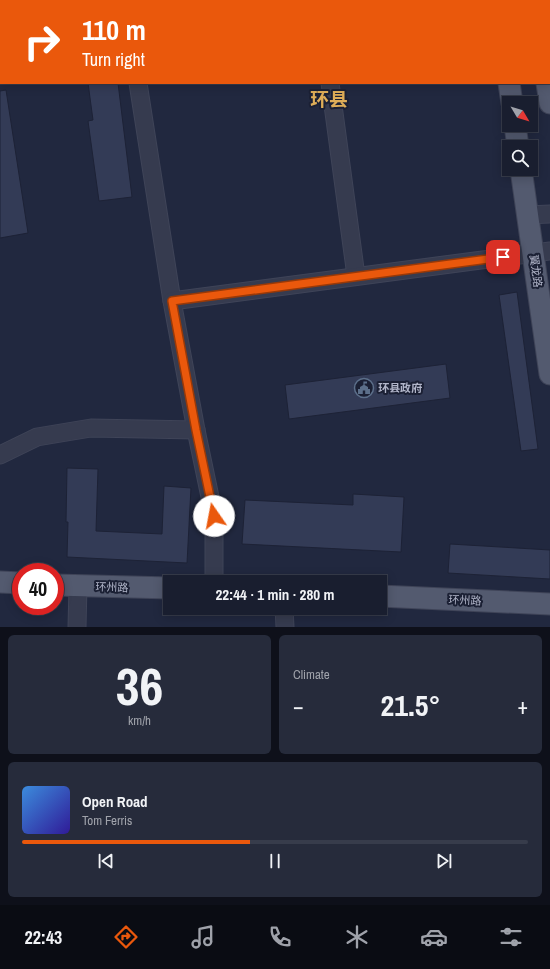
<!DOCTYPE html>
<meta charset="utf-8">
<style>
:root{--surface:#191e2f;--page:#262b3b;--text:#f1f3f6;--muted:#9fa2aa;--line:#373c4b;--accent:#ea580c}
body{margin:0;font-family:"Archivo Narrow","Noto Sans SC",sans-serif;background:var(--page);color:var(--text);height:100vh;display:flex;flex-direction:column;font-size:15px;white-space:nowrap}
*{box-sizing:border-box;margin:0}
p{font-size:13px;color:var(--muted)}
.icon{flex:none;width:22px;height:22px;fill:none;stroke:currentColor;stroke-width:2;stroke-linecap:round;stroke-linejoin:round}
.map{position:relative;height:627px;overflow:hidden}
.details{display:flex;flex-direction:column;gap:8px;padding:8px;background:#0e101a;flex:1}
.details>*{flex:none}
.banner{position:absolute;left:0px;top:0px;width:550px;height:84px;box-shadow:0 2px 10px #0003,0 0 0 1px var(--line);background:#ea580c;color:#fff;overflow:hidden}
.needle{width:26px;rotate:128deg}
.controls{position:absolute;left:502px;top:96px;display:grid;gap:8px}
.controls a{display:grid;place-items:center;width:36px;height:36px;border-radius:0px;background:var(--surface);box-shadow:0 2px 10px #0003,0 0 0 1px var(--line);font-size:20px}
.speed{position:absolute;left:12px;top:563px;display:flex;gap:8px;font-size:20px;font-weight:700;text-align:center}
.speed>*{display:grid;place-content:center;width:52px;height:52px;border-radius:50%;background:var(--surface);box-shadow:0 2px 10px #0003,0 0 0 1px var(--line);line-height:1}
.speed .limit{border:6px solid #d22;background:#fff;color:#111}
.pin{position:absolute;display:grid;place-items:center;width:34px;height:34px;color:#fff;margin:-17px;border-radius:8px;box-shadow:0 2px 6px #0006}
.me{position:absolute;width:44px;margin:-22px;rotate:348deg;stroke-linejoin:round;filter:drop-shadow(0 0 3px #0008)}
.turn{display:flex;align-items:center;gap:14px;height:84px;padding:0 16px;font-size:18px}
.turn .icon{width:52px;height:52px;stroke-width:2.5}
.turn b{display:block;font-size:28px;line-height:34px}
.big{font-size:30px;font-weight:700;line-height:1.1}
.details .tile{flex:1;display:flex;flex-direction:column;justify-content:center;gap:6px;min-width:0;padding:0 14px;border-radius:6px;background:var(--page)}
.details .dial{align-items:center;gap:0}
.dial b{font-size:52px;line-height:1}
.song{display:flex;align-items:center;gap:12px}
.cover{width:48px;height:48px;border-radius:6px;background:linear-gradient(135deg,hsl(210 70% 55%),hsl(250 70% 35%))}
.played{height:4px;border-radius:2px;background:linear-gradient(90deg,var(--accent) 45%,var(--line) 45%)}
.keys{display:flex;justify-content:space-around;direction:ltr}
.heat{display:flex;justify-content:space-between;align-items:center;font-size:22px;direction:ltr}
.details .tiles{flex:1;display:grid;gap:8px;grid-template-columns:1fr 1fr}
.tile:last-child{grid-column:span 2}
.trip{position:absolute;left:163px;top:575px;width:224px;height:40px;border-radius:0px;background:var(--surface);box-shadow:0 2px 10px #0003,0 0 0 1px var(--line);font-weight:700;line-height:40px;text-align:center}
.tabs{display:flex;height:64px;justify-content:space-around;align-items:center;background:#0a0c13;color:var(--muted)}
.tabs .icon{width:28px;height:28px}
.tabs .selected{color:var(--accent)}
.tabs b{font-size:18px;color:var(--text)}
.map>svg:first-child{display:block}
.building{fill:#333b56;stroke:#1d2236}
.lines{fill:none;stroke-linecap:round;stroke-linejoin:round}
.minor-casing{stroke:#3f4458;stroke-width:19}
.major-casing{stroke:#3f4458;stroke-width:23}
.minor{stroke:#363b4f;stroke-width:17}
.major{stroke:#535a6f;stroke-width:21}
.route-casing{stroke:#983908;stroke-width:10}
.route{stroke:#ea580c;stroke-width:7}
.labels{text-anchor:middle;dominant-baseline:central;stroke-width:4;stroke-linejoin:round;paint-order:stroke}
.street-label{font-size:11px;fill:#b2b6ca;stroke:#1b2034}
.poi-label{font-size:11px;font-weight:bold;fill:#b2b6ca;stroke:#1b2034;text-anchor:start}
.town-label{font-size:19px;font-weight:bold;fill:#dead58;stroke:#1b2034}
</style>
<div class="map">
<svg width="550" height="627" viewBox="0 0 550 627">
<rect width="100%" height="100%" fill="#21283f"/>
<g class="building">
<path d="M 88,83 L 118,83 L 132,197 L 99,201 L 88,121 L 93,120 Z"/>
<path d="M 6,90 L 28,233 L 0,238 L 0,91 Z"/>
<path d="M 517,292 L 538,449 L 521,451 L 499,295 Z"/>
<path d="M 446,364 L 450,398 L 289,419 L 285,385 Z"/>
<path d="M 67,468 L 98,469 L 96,531 L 162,534 L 164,486 L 191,488 L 187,563 L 67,557 L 68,522 L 66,522 Z"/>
<path d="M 353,494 L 404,497 L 401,552 L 242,544 L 245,500 L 353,505 Z"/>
<path d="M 450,544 L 550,550 L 550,579 L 448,573 Z"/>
</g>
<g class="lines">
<g class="minor-casing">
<g id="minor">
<path d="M 126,0 L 126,1"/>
<path d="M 319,0 L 319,1"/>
<path d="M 138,83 L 172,301 L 196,430 L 214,516 L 214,582"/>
<path d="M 330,83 L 356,276"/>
<path d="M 528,215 L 550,214"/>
<path d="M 172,301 L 550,251"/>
<path d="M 0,455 L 37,437 L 91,428 L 196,430"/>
<path d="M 284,608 L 285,627"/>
<path d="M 77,627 L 78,586"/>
</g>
</g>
<g class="major-casing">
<g id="major">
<path d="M 498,0 L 498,1"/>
<path d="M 536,0 L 536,1"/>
<path d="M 509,83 L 512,103"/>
<path d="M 547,83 L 550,103"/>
<path d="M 515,125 L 518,147"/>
<path d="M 521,169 L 550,374"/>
<path d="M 0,582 L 21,583"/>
<path d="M 55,585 L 170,588"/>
<path d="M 380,596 L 550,604"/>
</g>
</g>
<use href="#minor" class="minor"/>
<use href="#major" class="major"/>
</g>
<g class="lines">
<g class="route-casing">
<path id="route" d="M 214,516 L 196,430 L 172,301 L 503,257"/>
</g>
<use href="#route" class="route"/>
</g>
<defs>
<g id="civic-ring" transform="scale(1)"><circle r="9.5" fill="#1b2034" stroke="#5c6f8a" stroke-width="1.5"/><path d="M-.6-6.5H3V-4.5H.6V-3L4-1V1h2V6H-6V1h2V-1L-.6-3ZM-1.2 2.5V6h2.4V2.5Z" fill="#5c6f8a"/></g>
</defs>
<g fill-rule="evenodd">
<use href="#civic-ring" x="364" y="388"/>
</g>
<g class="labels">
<g class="street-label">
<text transform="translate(536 271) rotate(82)">翼龙路</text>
<text transform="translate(112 587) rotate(2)">环州路</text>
<text transform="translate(465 600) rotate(3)">环州路</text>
</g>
<g class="poi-label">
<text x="378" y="388">环县政府</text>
</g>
<g class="town-label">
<text x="329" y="99">环县</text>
</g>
</g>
</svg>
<div class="controls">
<a><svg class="needle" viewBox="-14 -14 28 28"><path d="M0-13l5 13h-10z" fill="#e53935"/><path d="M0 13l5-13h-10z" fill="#9fa2aa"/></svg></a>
<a><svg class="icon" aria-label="search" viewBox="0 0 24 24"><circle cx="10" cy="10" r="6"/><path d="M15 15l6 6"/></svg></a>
</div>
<div class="speed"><div class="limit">40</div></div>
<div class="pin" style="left:503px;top:257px;background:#d93025"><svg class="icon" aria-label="arrive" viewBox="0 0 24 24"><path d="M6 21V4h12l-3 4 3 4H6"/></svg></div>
<svg class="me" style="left:214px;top:516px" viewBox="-20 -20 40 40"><circle r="19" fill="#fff"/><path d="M0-13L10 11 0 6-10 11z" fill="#ea580c"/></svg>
<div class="trip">22:44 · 1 min · 280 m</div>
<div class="banner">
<div class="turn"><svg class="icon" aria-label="right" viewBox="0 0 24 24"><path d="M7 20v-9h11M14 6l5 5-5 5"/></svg><div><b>110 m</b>Turn right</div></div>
</div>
</div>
<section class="details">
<div class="tiles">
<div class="tile dial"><b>36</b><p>km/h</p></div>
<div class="tile"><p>Climate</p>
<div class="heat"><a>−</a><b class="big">21.5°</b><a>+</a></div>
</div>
<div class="tile">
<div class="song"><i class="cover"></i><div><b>Open Road</b><p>Tom Ferris</p></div></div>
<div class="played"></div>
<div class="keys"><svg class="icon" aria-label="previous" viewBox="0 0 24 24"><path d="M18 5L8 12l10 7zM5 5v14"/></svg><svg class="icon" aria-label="pause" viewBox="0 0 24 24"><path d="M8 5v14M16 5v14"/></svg><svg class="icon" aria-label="next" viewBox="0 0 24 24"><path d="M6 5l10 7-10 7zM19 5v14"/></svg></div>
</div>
</div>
</section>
<nav class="tabs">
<b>22:43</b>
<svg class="icon selected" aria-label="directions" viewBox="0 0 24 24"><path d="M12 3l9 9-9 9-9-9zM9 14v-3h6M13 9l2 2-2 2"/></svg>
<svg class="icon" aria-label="music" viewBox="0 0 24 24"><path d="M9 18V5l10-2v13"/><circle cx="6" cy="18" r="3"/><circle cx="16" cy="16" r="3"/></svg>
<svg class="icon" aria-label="phone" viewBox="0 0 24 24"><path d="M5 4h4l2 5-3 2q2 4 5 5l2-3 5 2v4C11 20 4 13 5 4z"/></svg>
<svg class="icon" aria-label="climate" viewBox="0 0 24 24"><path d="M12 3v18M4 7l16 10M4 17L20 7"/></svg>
<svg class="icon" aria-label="car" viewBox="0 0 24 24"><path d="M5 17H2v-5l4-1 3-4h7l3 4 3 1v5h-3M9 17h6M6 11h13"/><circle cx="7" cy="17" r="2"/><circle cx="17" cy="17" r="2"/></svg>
<svg class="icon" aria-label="filters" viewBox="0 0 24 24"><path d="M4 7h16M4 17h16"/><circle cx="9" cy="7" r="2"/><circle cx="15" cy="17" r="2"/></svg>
</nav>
